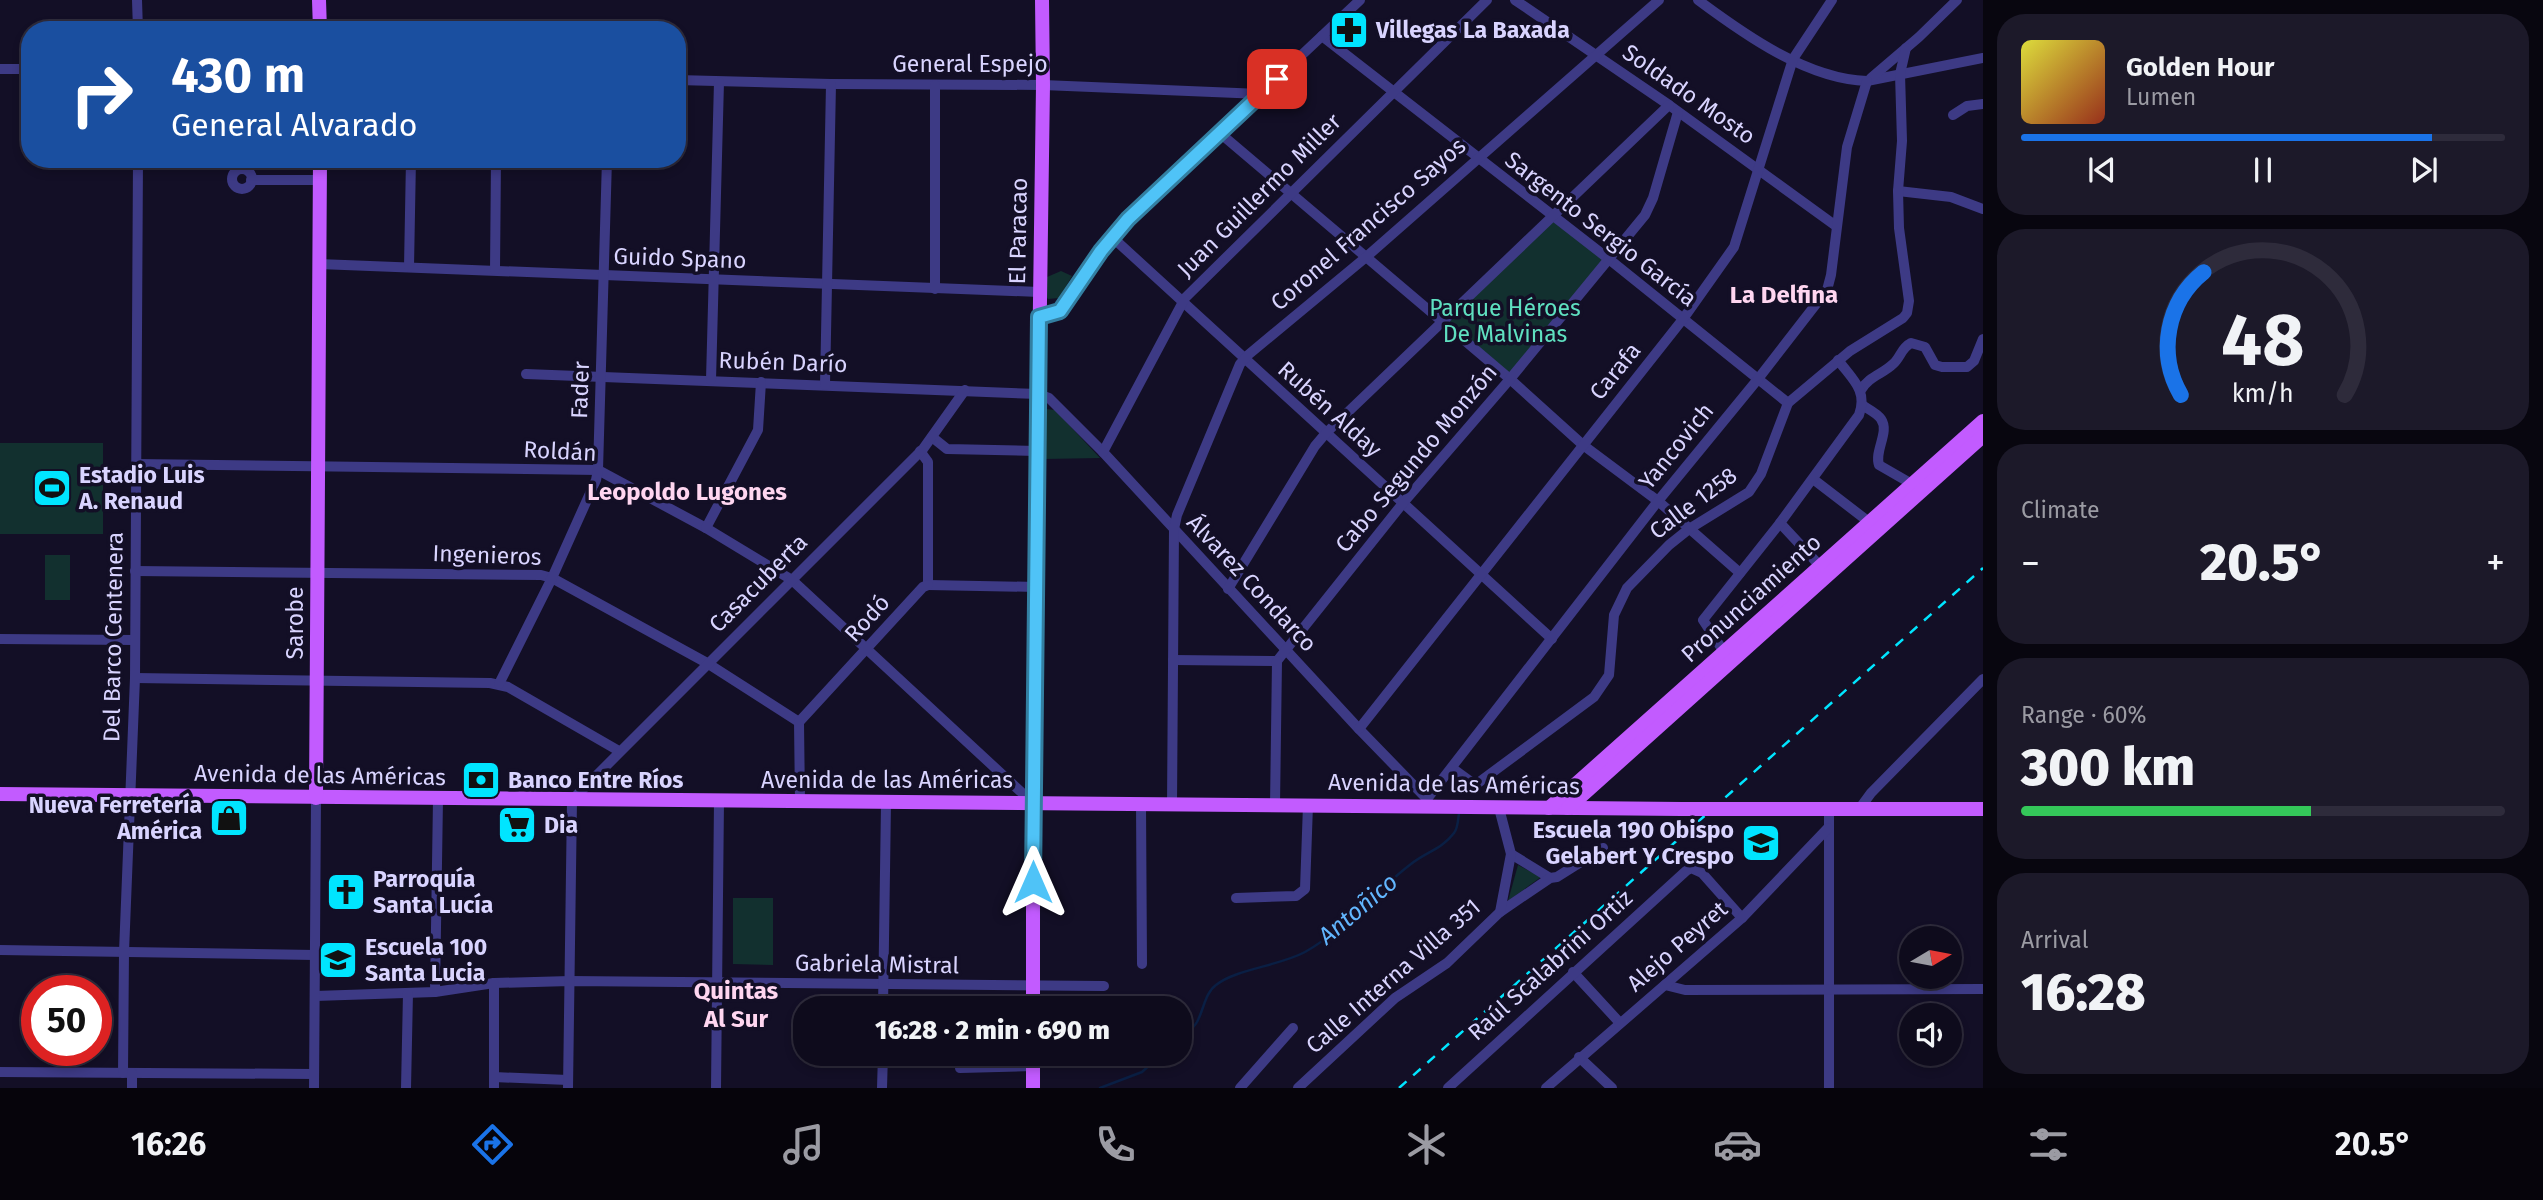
<!DOCTYPE html>
<meta charset="utf-8">
<style>
:root{--surface:#0e0b1c;--page:#1c1929;--text:#f1f3f6;--muted:#9b9ba3;--line:#2e2b3b;--accent:#1a73e8}
body{margin:0;font-family:"Fira Sans",sans-serif;background:var(--page);color:var(--text);height:100vh;display:flex;flex-direction:column;font-size:26px;white-space:nowrap}
*{box-sizing:border-box;margin:0}
p{font-size:23px;color:var(--muted)}
.icon{flex:none;width:38px;height:38px;fill:none;stroke:currentColor;stroke-width:2;stroke-linecap:round;stroke-linejoin:round}
.map{position:relative;flex:1;overflow:hidden}
.details{display:flex;flex-direction:column;gap:14px;padding:14px;background:#08060f;width:560px}
.details>*{flex:none}
.top-card{position:absolute;left:21px;top:21px;width:665px;height:147px;border-radius:28px;box-shadow:0 4px 10px #0003,0 0 0 2px var(--line);background:#1a4fa0;color:#fff;overflow:hidden}
.needle{width:46px;rotate:80deg}
.controls{position:absolute;left:1899px;top:926px;display:grid;gap:14px}
.controls a{display:grid;place-items:center;width:63px;height:63px;border-radius:50%;background:var(--surface);box-shadow:0 4px 10px #0003,0 0 0 2px var(--line);font-size:35px}
.speed{position:absolute;left:21px;top:975px;display:flex;gap:14px;font-size:35px;font-weight:700;text-align:center}
.speed>*{display:grid;place-content:center;width:91px;height:91px;border-radius:50%;background:var(--surface);box-shadow:0 4px 10px #0003,0 0 0 2px var(--line);line-height:1}
.speed .limit{border:10px solid #d22;background:#fff;color:#111}
.pin{position:absolute;display:grid;place-items:center;width:60px;height:60px;color:#fff;margin:-30px;border-radius:14px;box-shadow:0 4px 10px #0006}
.me{position:absolute;width:77px;margin:-38px;rotate:0deg;stroke-linejoin:round;filter:drop-shadow(0 0 5px #0008)}
.turn{display:flex;align-items:center;gap:24px;height:147px;padding:0 35px;font-size:32px}
.turn .icon{width:91px;height:91px;stroke-width:2.5}
.turn b{display:block;font-size:49px;line-height:60px}
.big{font-size:52px;font-weight:800;line-height:1.1}
.details .card{flex:1;display:flex;flex-direction:column;justify-content:center;gap:10px;min-width:0;padding:0 24px;border-radius:28px;background:var(--page)}
.details .dial{align-items:center;gap:0}
.dial svg{height:182px;overflow:visible;fill:none;stroke:var(--line);stroke-width:7;stroke-linecap:round;text-anchor:middle}
.dial text{fill:var(--text);stroke:none}
.song{display:flex;align-items:center;gap:21px}
.cover{width:84px;height:84px;border-radius:10px;background:linear-gradient(135deg,hsl(60 70% 55%),hsl(10 70% 35%))}
.played{height:7px;border-radius:4px;background:linear-gradient(90deg,var(--accent) 85%,var(--line) 85%)}
.keys{display:flex;justify-content:space-around;direction:ltr}
.heat{display:flex;justify-content:space-between;align-items:center;font-size:38px;direction:ltr}
.charge{height:10px;border-radius:5px;background:linear-gradient(90deg,#34c759 60%,var(--line) 0)}
.trip{position:absolute;left:793px;top:996px;width:399px;height:70px;border-radius:28px;background:var(--surface);box-shadow:0 4px 10px #0003,0 0 0 2px var(--line);font-weight:800;line-height:70px;text-align:center}
.tabs{display:flex;height:112px;justify-content:space-around;align-items:center;background:#06040b;color:var(--muted)}
.tabs .icon{width:49px;height:49px}
.tabs .active{color:var(--accent)}
.tabs b{font-size:32px;color:var(--text)}
main{display:flex;flex:1;min-height:0}
.map>svg:first-child{display:block}
.green{fill:#12302f}
.lines{fill:none;stroke-linecap:round;stroke-linejoin:round}
.stream{stroke:#0a1f44;stroke-width:2.5}
.minor{stroke:#3d3a85;stroke-width:10}
.major{stroke:#c25bff;stroke-width:14}
.rail{stroke:#00e5ff;stroke-width:2.5;stroke-dasharray:10 9;stroke-linecap:butt}
.major-bridge{stroke:#c25bff;stroke-width:14}
.route-casing{stroke:#337fa1;stroke-width:18}
.route{stroke:#4fc3f7;stroke-width:12}
.labels{text-anchor:middle;dominant-baseline:central;stroke-width:7;stroke-linejoin:round;paint-order:stroke}
.poi-label{font-size:23px;font-weight:bold;fill:#d9d4ff;stroke:#130f26;text-anchor:start}
.street-label{font-size:23px;fill:#d9d4ff;stroke:#130f26}
.park-label{font-size:23px;fill:#5fe0c0;stroke:#130f26}
.neighbourhood-label{font-size:24px;font-weight:bold;fill:#ffd6f0;stroke:#130f26}
.water-label{font-size:24px;font-style:italic;fill:#62b6ff;stroke:#130f26}
</style>
<main>
<div class="map">
<svg width="1983" height="1088" viewBox="0 0 1983 1088">
<rect width="100%" height="100%" fill="#130f26"/>
<g class="green">
<path d="M 1554,217 L 1610,260 L 1510,379 L 1442,322 Z"/>
<path d="M 1061,271 L 1072,276 L 1059,298 L 1048,299 L 1045,295 L 1047,277 Z"/>
<path d="M 1046,409 L 1055,410 L 1100,458 L 1044,459 Z"/>
<rect x="0" y="443" width="103" height="91"/>
<rect x="45" y="555" width="25" height="45"/>
<path d="M 1518,865 L 1541,877 L 1508,901 Z"/>
<path d="M 733,898 L 773,898 L 773,965 L 733,964 Z"/>
</g>
<g class="lines">
<g class="stream">
<path d="M 1180,1041 C 1185,1035 1193,1029 1197,1022 C 1204,1009 1205,993 1216,985 C 1236,969 1279,966 1305,952 C 1346,929 1374,892 1411,864 C 1426,852 1442,849 1454,833 C 1458,828 1458,820 1459,813"/>
<path d="M 1100,1088 L 1142,1072 L 1154,1061 L 1169,1054"/>
</g>
<g class="minor">
<path d="M 137,0 L 138,30"/>
<path d="M 1515,0 L 1669,105 L 1836,226"/>
<path d="M 1698,0 C 1745,35 1807,79 1867,81 L 1983,58"/>
<path d="M 1322,36 L 1610,260 L 1788,403"/>
<path d="M 0,69 L 30,69"/>
<path d="M 1871,78 L 1919,37 L 1957,0"/>
<path d="M 677,80 L 831,84 L 1043,85 L 1261,94"/>
<path d="M 1953,115 L 1967,106 L 1983,104"/>
<path d="M 1221,134 L 1510,379 L 1583,445 L 1658,501 L 1740,573"/>
<circle cx="242" cy="179" r="10"/>
<path d="M 251,180 L 320,180"/>
<path d="M 1898,191 L 1951,197 L 1983,209"/>
<path d="M 1112,237 L 1552,639"/>
<path d="M 319,264 L 1039,292"/>
<path d="M 409,267 L 411,159"/>
<path d="M 495,270 L 496,159"/>
<path d="M 935,289 L 935,85"/>
<path d="M 1039,317 L 1060,311 L 1101,251 L 1128,219 L 1360,0"/>
<path d="M 526,374 L 1038,394 L 1049,398 L 1103,452 L 1359,729 L 1427,799 L 1429,807"/>
<path d="M 711,380 L 719,82"/>
<path d="M 825,385 L 831,84"/>
<path d="M 1861,390 C 1869,376 1883,374 1893,364 C 1901,357 1901,348 1911,343 L 1925,347 L 1935,365 L 1942,367 L 1967,367 L 1974,361 L 1983,339"/>
<path d="M 1862,405 C 1868,409 1877,413 1881,419 C 1890,432 1874,451 1879,465 L 1912,484"/>
<path d="M 932,437 L 947,449 L 1037,451"/>
<path d="M 920,451 L 928,462 L 928,585"/>
<path d="M 1103,452 L 1185,298 L 1487,0"/>
<path d="M 137,464 L 598,470 L 706,528 L 792,580 L 1033,803"/>
<path d="M 1813,479 L 1869,522"/>
<path d="M 706,528 L 758,430 L 761,382"/>
<path d="M 1821,567 L 1780,523 L 1859,415 C 1868,390 1852,379 1838,360"/>
<path d="M 135,571 L 541,575 L 552,578 L 707,663 L 799,722"/>
<path d="M 928,585 L 1037,587"/>
<path d="M 1228,589 L 1315,446 L 1326,433 L 1669,105"/>
<path d="M 0,639 L 135,640"/>
<path d="M 1724,652 L 1703,620 L 1780,523"/>
<path d="M 1173,660 L 1277,661 L 1403,503 L 1510,379 L 1645,215 L 1653,198 L 1678,112"/>
<path d="M 135,678 L 490,683 L 508,687 L 619,751"/>
<path d="M 499,684 L 552,578 L 596,480 L 598,470 L 607,159"/>
<path d="M 1359,729 L 1683,319 L 1734,247 L 1793,59 L 1832,0"/>
<path d="M 1452,768 L 1474,784 L 1478,783 L 1594,697 L 1609,675 L 1614,615 L 1627,588 L 1669,545 L 1689,529 L 1749,492 L 1761,474 L 1788,403 L 1850,351 L 1903,318 L 1907,313 L 1909,301 L 1899,228 L 1898,191 L 1902,141 L 1900,74 L 1906,48"/>
<path d="M 1427,799 L 1658,501 L 1758,379 L 1827,290 L 1831,275 L 1847,147 L 1867,81"/>
<path d="M 800,802 L 799,722 L 923,587 L 928,585"/>
<path d="M 1141,804 L 1142,964"/>
<path d="M 1172,805 L 1174,529 L 1177,515 L 1240,364 L 1248,355 L 1365,258 L 1659,0"/>
<path d="M 1275,805 L 1277,661"/>
<path d="M 1829,808 L 1829,1088"/>
<path d="M 1860,808 L 1871,793 L 1983,679"/>
<path d="M 1511,854 L 1550,878"/>
<path d="M 1236,898 L 1296,896 L 1305,889 L 1308,805"/>
<path d="M 1500,912 L 1550,878 L 1557,877 L 1603,848"/>
<path d="M 0,950 L 315,955"/>
<path d="M 1573,972 L 1620,1023"/>
<path d="M 1665,985 L 1685,990 L 1983,989"/>
<path d="M 435,992 L 438,799"/>
<path d="M 315,996 L 435,992 L 494,983 L 570,981 L 1104,986"/>
<path d="M 883,1008 L 886,803"/>
<path d="M 1579,1057 L 1612,1088"/>
<path d="M 960,1068 L 1033,1066"/>
<path d="M 0,1072 L 314,1074"/>
<path d="M 123,1073 L 124,952 L 135,678 L 138,159"/>
<path d="M 494,1077 L 568,1080"/>
<path d="M 132,1088 L 132,1073"/>
<path d="M 314,1088 L 316,798"/>
<path d="M 406,1088 L 408,993"/>
<path d="M 494,1088 L 494,983"/>
<path d="M 568,1088 L 572,800 L 923,449 L 965,390"/>
<path d="M 716,1088 L 719,801"/>
<path d="M 882,1088 L 883,1054"/>
<path d="M 1240,1088 L 1293,1028"/>
<path d="M 1298,1088 L 1395,998 L 1447,963 L 1500,912 L 1511,854 L 1499,808"/>
<path d="M 1448,1088 L 1686,871 L 1691,868 L 1702,873 L 1742,918"/>
<path d="M 1546,1088 L 1742,918 L 1828,828"/>
</g>
<g class="major">
<path d="M 319,0 L 320,30"/>
<path d="M 0,794 L 1682,809"/>
<path d="M 316,798 L 320,159"/>
<path d="M 1549,808 L 1983,421"/>
<path d="M 1568,808 L 1983,436"/>
<path d="M 1726,809 L 1983,809"/>
<path d="M 1033,1008 L 1033,803 L 1043,85 L 1042,0"/>
<path d="M 1033,1088 L 1033,1054"/>
</g>
<path class="rail" d="M 1399,1088 L 1983,568"/>
<path class="major-bridge" d="M 1682,809 L 1726,809"/>
</g>
<g class="lines">
<g class="route-casing">
<path id="route" d="M 1033,882 L 1039,317 L 1060,311 L 1101,251 L 1128,219 L 1277,79"/>
</g>
<use href="#route" class="route"/>
</g>
<defs>
<g id="pharmacy-square" transform="scale(2.0125)"><rect x="-9" y="-9" width="18" height="18" rx="4" fill="#00e5ff" stroke="#130f26"/><path d="M-2-6h4v4h4v4h-4v4h-4v-4h-4v-4h4Z" fill="#111"/></g>
<g id="stadium-square" transform="scale(2.0125)"><rect x="-9" y="-9" width="18" height="18" rx="4" fill="#00e5ff" stroke="#130f26"/><path d="M0-5a6.5 5 0 1 0 0 10a6.5 5 0 1 0 0-10ZM-3.5-1.8h7v3.6h-7Z" fill="#111"/></g>
<g id="bank-square" transform="scale(2.0125)"><rect x="-9" y="-9" width="18" height="18" rx="4" fill="#00e5ff" stroke="#130f26"/><path d="M-6-4H6V4H-6ZM0-2.3a2.3 2.3 0 1 0 0 4.6a2.3 2.3 0 1 0 0-4.6Z" fill="#111"/></g>
<g id="shop-square" transform="scale(2.0125)"><rect x="-9" y="-9" width="18" height="18" rx="4" fill="#00e5ff" stroke="#130f26"/><path d="M-5-2.5h2.3a2.7 3.5 0 0 1 5.4 0H5L5.5 6h-11ZM-1.5-2.5h3a1.5 2.3 0 0 0-3 0Z" fill="#111"/></g>
<g id="supermarket-square" transform="scale(2.0125)"><rect x="-9" y="-9" width="18" height="18" rx="4" fill="#00e5ff" stroke="#130f26"/><path d="M-6-5.5h2.5l.6 2H6L4.5 2H-2.5L-4.4-4H-6ZM-1.5 3.2a1.3 1.3 0 1 0 .1 0ZM3 3.2a1.3 1.3 0 1 0 .1 0Z" fill="#111"/></g>
<g id="school-square" transform="scale(2.0125)"><rect x="-9" y="-9" width="18" height="18" rx="4" fill="#00e5ff" stroke="#130f26"/><path d="M0-5L7-2L0 1L-7-2ZM-4 1L0 2.5L4 1V4Q0 6-4 4Z" fill="#111"/></g>
<g id="church-square" transform="scale(2.0125)"><rect x="-9" y="-9" width="18" height="18" rx="4" fill="#00e5ff" stroke="#130f26"/><path d="M-1.2-6h2.4v3.5h3.3v2.4h-3.3V6h-2.4V-.1h-3.3v-2.4h3.3Z" fill="#111"/></g>
</defs>
<g fill-rule="evenodd">
<use href="#pharmacy-square" x="1349" y="30"/>
<use href="#stadium-square" x="52" y="488"/>
<use href="#bank-square" x="481" y="780"/>
<use href="#shop-square" x="229" y="818"/>
<use href="#supermarket-square" x="517" y="825"/>
<use href="#school-square" x="1761" y="843"/>
<use href="#church-square" x="346" y="892"/>
<use href="#school-square" x="338" y="960"/>
</g>
<g class="labels">
<g class="poi-label">
<text x="1376" y="30">Villegas La Baxada</text>
<text x="79" y="475">Estadio Luis<tspan x="79" dy="26">A. Renaud</tspan></text>
<text x="508" y="780">Banco Entre Ríos</text>
<text x="202" y="805" text-anchor="end">Nueva Ferretería<tspan x="202" dy="26">América</tspan></text>
<text x="544" y="825">Dia</text>
<text x="1734" y="830" text-anchor="end">Escuela 190 Obispo<tspan x="1734" dy="26">Gelabert Y Crespo</tspan></text>
<text x="373" y="879">Parroquía<tspan x="373" dy="26">Santa Lucía</tspan></text>
<text x="365" y="947">Escuela 100<tspan x="365" dy="26">Santa Lucia</tspan></text>
</g>
<g class="street-label">
<text x="970" y="64">General Espejo</text>
<text transform="translate(1689 94) rotate(35)">Soldado Mosto</text>
<text transform="translate(1259 195) rotate(-45)">Juan Guillermo Miller</text>
<text transform="translate(1368 224) rotate(-41)">Coronel Francisco Sayos</text>
<text transform="translate(1601 229) rotate(38)">Sargento Sergio García</text>
<text transform="translate(1018 231) rotate(-89)">El Paracao</text>
<text transform="translate(680 258) rotate(2)">Guido Spano</text>
<text transform="translate(783 362) rotate(2)">Rubén Darío</text>
<text transform="translate(1615 371) rotate(-51)">Carafa</text>
<text transform="translate(580 390) rotate(-88)">Fader</text>
<text transform="translate(1330 409) rotate(42)">Rubén Alday</text>
<text transform="translate(1676 446) rotate(-51)">Yancovich</text>
<text transform="translate(560 451) rotate(3)">Roldán</text>
<text transform="translate(1416 458) rotate(-50)">Cabo Segundo Monzón</text>
<text transform="translate(1693 503) rotate(-37)">Calle 1258</text>
<text transform="translate(487 555) rotate(2)">Ingenieros</text>
<text transform="translate(758 583) rotate(-45)">Casacuberta</text>
<text transform="translate(1252 583) rotate(47)">Álvarez Condarco</text>
<text transform="translate(1751 598) rotate(-42)">Pronunciamiento</text>
<text transform="translate(867 618) rotate(-48)">Rodó</text>
<text transform="translate(295 623) rotate(-90)">Sarobe</text>
<text transform="translate(113 637) rotate(-89)">Del Barco Centenera</text>
<text transform="translate(320 775) rotate(1)">Avenida de las Américas</text>
<text x="887" y="780">Avenida de las Américas</text>
<text transform="translate(1454 784) rotate(1)">Avenida de las Américas</text>
<text transform="translate(1677 946) rotate(-41)">Alejo Peyret</text>
<text transform="translate(877 964) rotate(1)">Gabriela Mistral</text>
<text transform="translate(1550 965) rotate(-42)">Raúl Scalabrini Ortiz</text>
<text transform="translate(1393 976) rotate(-41)">Calle Interna Villa 351</text>
</g>
<g class="park-label">
<text x="1505" y="308">Parque Héroes<tspan x="1505" dy="26">De Malvinas</tspan></text>
</g>
<g class="neighbourhood-label">
<text x="1784" y="295">La Delfina</text>
<text x="687" y="492">Leopoldo Lugones</text>
<text x="736" y="991">Quintas<tspan x="736" dy="28">Al Sur</tspan></text>
</g>
<g class="water-label">
<text transform="translate(1358 909) rotate(-40)">Antoñico</text>
</g>
</g>
</svg>
<div class="controls">
<a><svg class="needle" viewBox="-14 -14 28 28"><path d="M0-13l5 13h-10z" fill="#e53935"/><path d="M0 13l5-13h-10z" fill="#9b9ba3"/></svg></a>
<a><svg class="icon" aria-label="sound" viewBox="0 0 24 24"><path d="M4 9h4l5-4v14l-5-4H4zM17 9q2 3 0 6"/></svg></a>
</div>
<div class="speed"><div class="limit">50</div></div>
<div class="pin" style="left:1277px;top:79px;background:#d93025"><svg class="icon" aria-label="arrive" viewBox="0 0 24 24"><path d="M6 21V4h12l-3 4 3 4H6"/></svg></div>
<svg class="me" style="left:1033px;top:882px" viewBox="-20 -20 40 40"><path d="M0-17L14 15 0 8-14 15z" fill="#4fc3f7" stroke="#fff" stroke-width="4"/></svg>
<div class="trip">16:28 · 2 min · 690 m</div>
<div class="top-card">
<div class="turn"><svg class="icon" aria-label="right" viewBox="0 0 24 24"><path d="M7 20v-9h11M14 6l5 5-5 5"/></svg><div><b>430 m</b>General Alvarado</div></div>
</div>
</div>
<section class="details">
<div class="card">
<div class="song"><i class="cover"></i><div><b>Golden Hour</b><p>Lumen</p></div></div>
<div class="played"></div>
<div class="keys"><svg class="icon" aria-label="previous" viewBox="0 0 24 24"><path d="M18 5L8 12l10 7zM5 5v14"/></svg><svg class="icon" aria-label="pause" viewBox="0 0 24 24"><path d="M8 5v14M16 5v14"/></svg><svg class="icon" aria-label="next" viewBox="0 0 24 24"><path d="M6 5l10 7-10 7zM19 5v14"/></svg></div>
</div>
<div class="card dial"><svg viewBox="0 0 100 80">
<path d="M14 69A42 42 0 1 1 86 69"/>
<path d="M14 69A42 42 0 0 1 24 15" stroke="#1a73e8"/>
<text x="50" y="56" font-size="32" font-weight="700">48</text>
<text x="50" y="72" font-size="11">km/h</text>
</svg></div>
<div class="card"><p>Climate</p>
<div class="heat"><a>−</a><b class="big">20.5°</b><a>+</a></div>
</div>
<div class="card"><p>Range · 60%</p><b class="big">300 km</b><div class="charge"></div></div>
<div class="card"><p>Arrival</p><b class="big">16:28</b></div>
</section>
</main>
<nav class="tabs">
<b>16:26</b>
<svg class="icon active" aria-label="directions" viewBox="0 0 24 24"><path d="M12 3l9 9-9 9-9-9zM9 14v-3h6M13 9l2 2-2 2"/></svg>
<svg class="icon" aria-label="music" viewBox="0 0 24 24"><path d="M9 18V5l10-2v13"/><circle cx="6" cy="18" r="3"/><circle cx="16" cy="16" r="3"/></svg>
<svg class="icon" aria-label="phone" viewBox="0 0 24 24"><path d="M5 4h4l2 5-3 2q2 4 5 5l2-3 5 2v4C11 20 4 13 5 4z"/></svg>
<svg class="icon" aria-label="climate" viewBox="0 0 24 24"><path d="M12 3v18M4 7l16 10M4 17L20 7"/></svg>
<svg class="icon" aria-label="car" viewBox="0 0 24 24"><path d="M5 17H2v-5l4-1 3-4h7l3 4 3 1v5h-3M9 17h6M6 11h13"/><circle cx="7" cy="17" r="2"/><circle cx="17" cy="17" r="2"/></svg>
<svg class="icon" aria-label="filters" viewBox="0 0 24 24"><path d="M4 7h16M4 17h16"/><circle cx="9" cy="7" r="2"/><circle cx="15" cy="17" r="2"/></svg>
<b>20.5°</b>
</nav>
